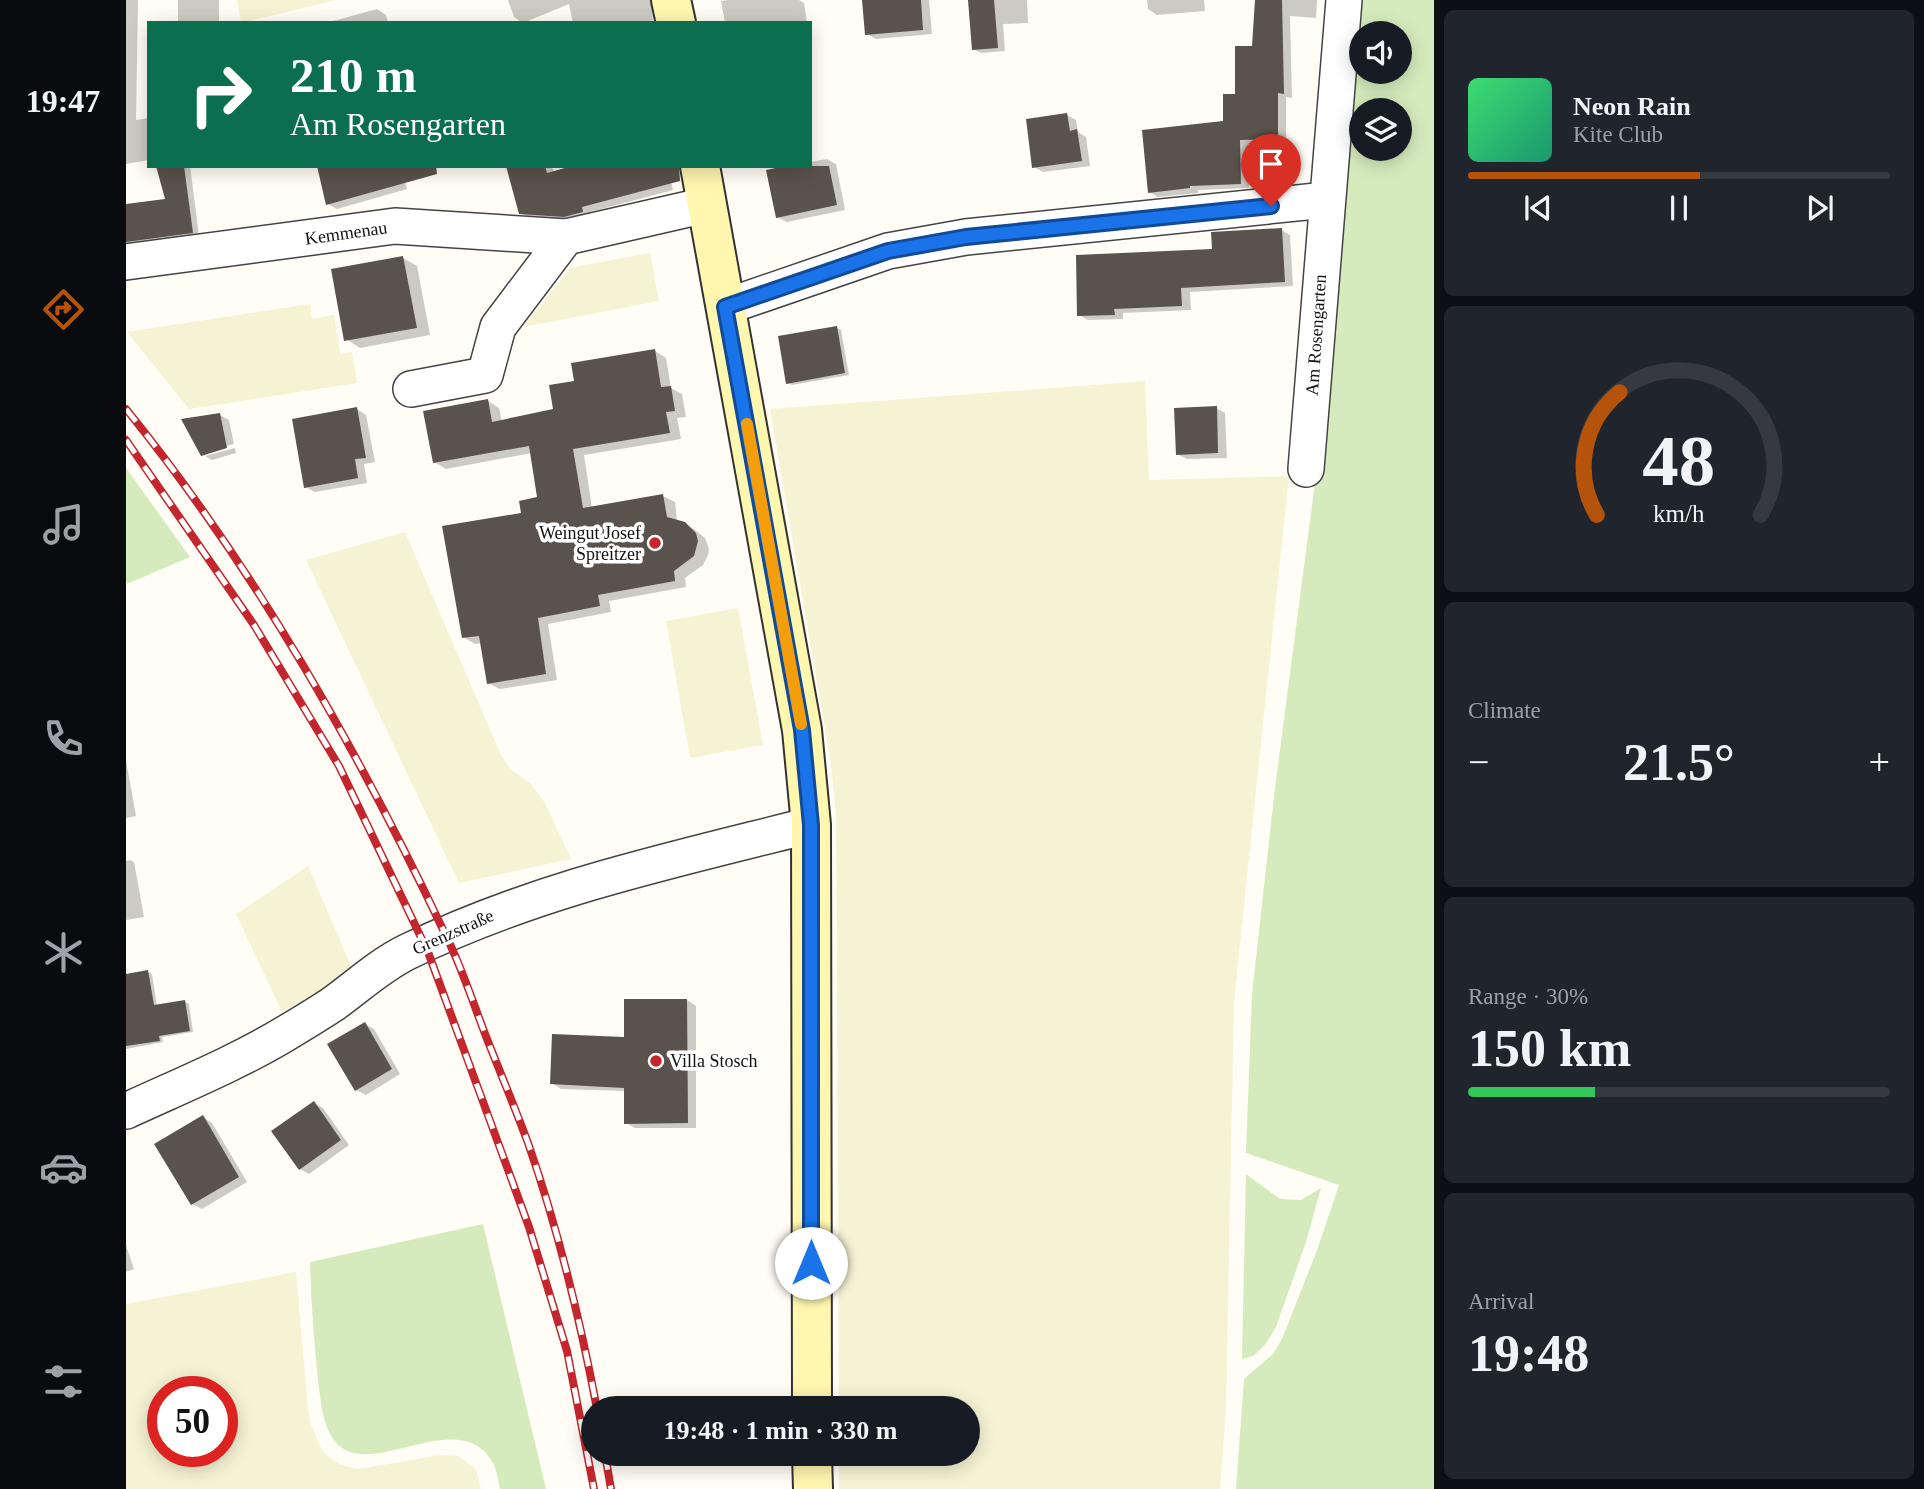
<!DOCTYPE html>
<meta charset="utf-8">
<style>
:root{--surface:#171b24;--page:#20242c;--text:#f1f3f6;--muted:#9ea1a6;--line:#363941;--accent:#b45309}
body{margin:0;font-family:Georgia,serif;background:var(--page);color:var(--text);height:100vh;display:flex;flex-direction:column;font-size:26px;white-space:nowrap}
*{box-sizing:border-box;margin:0}
p{font-size:23px;color:var(--muted)}
.icon{flex:none;width:38px;height:38px;fill:none;stroke:currentColor;stroke-width:2;stroke-linecap:round;stroke-linejoin:round}
.map{position:relative;flex:1;overflow:hidden}
.details{display:flex;flex-direction:column;gap:10px;padding:10px;background:#0d0f14;width:490px}
.details>*{flex:none}
.hud{position:absolute;left:21px;top:21px;width:665px;height:147px;border-radius:0px;box-shadow:0 4px 18px #0003;background:#0b6e4f;color:#fff;overflow:hidden}
.tools{position:absolute;left:1223px;top:21px;display:grid;gap:14px}
.tools a{display:grid;place-items:center;width:63px;height:63px;border-radius:50%;background:var(--surface);box-shadow:0 4px 18px #0003;font-size:35px}
.speed{position:absolute;left:21px;top:1376px;display:flex;gap:14px;font-size:35px;font-weight:700;text-align:center}
.speed>*{display:grid;place-content:center;width:91px;height:91px;border-radius:50%;background:var(--surface);box-shadow:0 4px 18px #0003;line-height:1}
.speed .limit{border:10px solid #d22;background:#fff;color:#111}
.pin{position:absolute;display:grid;place-items:center;width:60px;height:60px;color:#fff;margin:-72px -30px;border-radius:50% 50% 50% 0;rotate:-45deg;box-shadow:0 0 7px #0007}
.pin .icon{rotate:45deg}
.me{position:absolute;width:77px;margin:-38px;rotate:0deg;stroke-linejoin:round;filter:drop-shadow(0 0 5px #0008)}
.turn{display:flex;align-items:center;gap:24px;height:147px;padding:0 28px;font-size:32px}
.turn .icon{width:91px;height:91px;stroke-width:2.5}
.turn b{display:block;font-size:49px;line-height:60px}
.big{font-size:52px;font-weight:700;line-height:1.1}
.details .card{flex:1;display:flex;flex-direction:column;justify-content:center;gap:10px;min-width:0;padding:0 24px;border-radius:10px;background:var(--page)}
.details .dial{align-items:center;gap:0}
.dial svg{height:182px;overflow:visible;fill:none;stroke:var(--line);stroke-width:7;stroke-linecap:round;text-anchor:middle}
.dial text{fill:var(--text);stroke:none}
.song{display:flex;align-items:center;gap:21px}
.cover{width:84px;height:84px;border-radius:10px;background:linear-gradient(135deg,hsl(140 70% 55%),hsl(160 70% 35%))}
.played{height:7px;border-radius:4px;background:linear-gradient(90deg,var(--accent) 55%,var(--line) 55%)}
.keys{display:flex;justify-content:space-around;direction:ltr}
.heat{display:flex;justify-content:space-between;align-items:center;font-size:38px;direction:ltr}
.charge{height:10px;border-radius:5px;background:linear-gradient(90deg,#34c759 30%,var(--line) 0)}
.trip{position:absolute;left:455px;top:1396px;width:399px;height:70px;border-radius:35px;background:var(--surface);box-shadow:0 4px 18px #0003;font-weight:700;line-height:70px;text-align:center}
main{display:flex;flex:1;min-height:0}
.tabs{display:flex;flex-direction:column;width:126px;justify-content:space-around;align-items:center;background:#090b0e;color:var(--muted)}
.tabs .icon{width:49px;height:49px}
.tabs .current{color:var(--accent)}
.tabs b{font-size:32px;color:var(--text)}
.map>svg:first-child{display:block}
.farmland{fill:#f6f3d4;fill-rule:evenodd}
.green{fill:#d5ebbd;fill-rule:evenodd}
.shadow{fill:#0003}
.building{fill:#5a524d}
.lines{fill:none;stroke-linecap:round;stroke-linejoin:round}
.street-casing{stroke:#444;stroke-width:38}
.secondary-casing{stroke:#333;stroke-width:42}
.street{stroke:#fff;stroke-width:35}
.secondary{stroke:#fff6b0;stroke-width:38}
.rail-casing{stroke:#c4262e;stroke-width:8}
.rail{stroke:#fff;stroke-width:5;stroke-dasharray:16;stroke-linecap:butt}
.route-casing{stroke:#114b97;stroke-width:18}
.route{stroke:#1a73e8;stroke-width:12}
.slow{stroke:#f59e0b;stroke-width:12}
.poi-dot{fill:#c4262e;stroke:#fff;stroke-width:2.5}
.labels{text-anchor:middle;dominant-baseline:central;stroke-width:7;stroke-linejoin:round;paint-order:stroke}
.street-label{font-size:18px;fill:#111;stroke:#fff}
.poi-label{font-size:18px;fill:#111;stroke:#fff;text-anchor:end}
</style>
<main>
<nav class="tabs">
<b>19:47</b>
<svg class="icon current" aria-label="directions" viewBox="0 0 24 24"><path d="M12 3l9 9-9 9-9-9zM9 14v-3h6M13 9l2 2-2 2"/></svg>
<svg class="icon" aria-label="music" viewBox="0 0 24 24"><path d="M9 18V5l10-2v13"/><circle cx="6" cy="18" r="3"/><circle cx="16" cy="16" r="3"/></svg>
<svg class="icon" aria-label="phone" viewBox="0 0 24 24"><path d="M5 4h4l2 5-3 2q2 4 5 5l2-3 5 2v4C11 20 4 13 5 4z"/></svg>
<svg class="icon" aria-label="climate" viewBox="0 0 24 24"><path d="M12 3v18M4 7l16 10M4 17L20 7"/></svg>
<svg class="icon" aria-label="car" viewBox="0 0 24 24"><path d="M5 17H2v-5l4-1 3-4h7l3 4 3 1v5h-3M9 17h6M6 11h13"/><circle cx="7" cy="17" r="2"/><circle cx="17" cy="17" r="2"/></svg>
<svg class="icon" aria-label="filters" viewBox="0 0 24 24"><path d="M4 7h16M4 17h16"/><circle cx="9" cy="7" r="2"/><circle cx="15" cy="17" r="2"/></svg>
</nav>
<div class="map">
<svg width="1308" height="1489" viewBox="0 0 1308 1489">
<rect width="100%" height="100%" fill="#fffdf5"/>
<g class="farmland">
<path d="M 111,0 L 210,0 L 115,23 Z"/>
<path d="M 524,253 L 533,301 L 397,327 L 444,268 Z"/>
<path d="M 184,304 L 186,319 L 208,315 L 214,354 L 226,352 L 231,383 L 63,409 L 1,332 Z"/>
<path d="M 1019,381 L 1023,480 L 1163,476 L 1108,1001 L 1100,1408 L 1094,1489 L 713,1489 L 713,1454 L 842,1454 L 842,1409 L 713,1409 L 710,818 L 705,764 L 644,409 Z"/>
<path d="M 279,532 L 375,755 L 383,768 L 405,784 L 419,803 L 445,859 L 333,883 L 180,560 Z"/>
<path d="M 612,608 L 637,745 L 564,758 L 540,621 Z"/>
<path d="M 182,866 L 228,973 L 156,1012 L 110,914 Z"/>
<path d="M 170,1272 L 182,1408 L 185,1426 L 197,1452 L 214,1465 L 233,1469 L 314,1455 L 332,1456 L 350,1469 L 355,1489 L 0,1489 L 0,1304 ZM 96,1391 L 96,1451 L 37,1451 L 37,1391 Z"/>
</g>
<g class="green">
<path d="M 1230,0 L 1308,0 L 1308,1489 L 1110,1489 L 1118,1379 L 1147,1354 L 1156,1339 L 1190,1253 L 1213,1185 L 1120,1153 L 1126,994 L 1149,788 L 1190,475 ZM 1236,33 L 1274,33 L 1274,72 L 1236,72 ZM 1236,110 L 1274,110 L 1274,149 L 1236,149 Z"/>
<path d="M 0,468 L 64,557 L 1,584 L 0,580 Z"/>
<path d="M 1120,1174 L 1154,1199 L 1175,1200 L 1195,1188 L 1180,1242 L 1150,1327 L 1139,1345 L 1127,1356 L 1116,1359 Z"/>
<path d="M 357,1224 L 420,1489 L 374,1489 C 372,1481 371,1470 367,1463 C 332,1400 237,1489 206,1437 C 195,1419 195,1400 192,1380 C 188,1341 185,1302 184,1262 Z"/>
</g>
<g class="shadow">
<path d="M 0,0 L 12,0 L 10,120 L 23,118 L 23,160 L 0,164 Z"/>
<rect x="52" y="0" width="41" height="23"/>
<path d="M 382,0 L 525,0 L 527,23 L 447,23 L 443,4 L 397,23 L 388,17 Z"/>
<path d="M 602,0 L 673,0 L 678,3 L 681,23 L 599,23 L 595,1 Z"/>
<path d="M 737,0 L 803,0 L 806,34 L 750,39 L 741,34 Z"/>
<path d="M 844,0 L 901,0 L 902,23 L 877,24 L 879,51 L 855,53 L 847,49 Z"/>
<path d="M 1021,0 L 1078,0 L 1079,11 L 1031,15 L 1022,9 Z"/>
<path d="M 1131,0 L 1191,0 L 1190,18 L 1164,16 L 1166,98 L 1160,97 L 1160,144 L 1122,144 L 1123,188 L 1072,190 L 1072,193 L 1032,197 L 1023,192 L 1099,123 L 1111,96 L 1128,48 Z"/>
<path d="M 251,9 L 260,15 L 262,23 L 200,23 Z"/>
<path d="M 941,115 L 950,120 L 952,132 L 960,137 L 964,166 L 917,172 L 908,167 Z"/>
<path d="M 701,159 L 710,164 L 719,210 L 661,222 L 651,217 L 684,166 L 684,162 Z"/>
<path d="M 32,166 L 64,166 L 73,236 L 0,246 L 0,206 L 42,201 Z"/>
<path d="M 275,166 L 281,189 L 211,209 L 202,204 Z"/>
<path d="M 381,166 L 426,166 L 428,173 L 541,166 L 547,190 L 464,212 L 465,217 L 449,221 L 404,218 L 394,213 Z"/>
<path d="M 1155,230 L 1164,235 L 1167,286 L 1064,292 L 1065,310 L 997,313 L 997,319 L 962,320 L 953,315 L 1088,251 Z"/>
<path d="M 277,258 L 291,266 L 304,335 L 234,348 L 220,339 Z"/>
<path d="M 711,328 L 715,330 L 723,375 L 666,385 L 662,383 Z"/>
<path d="M 529,351 L 540,358 L 545,388 L 556,394 L 560,417 L 551,418 L 555,439 L 458,455 L 466,508 L 537,496 L 549,502 L 551,521 L 568,529 L 579,538 L 583,549 L 582,555 L 577,565 L 559,578 L 560,587 L 483,601 L 485,612 L 422,624 L 431,680 L 374,689 L 362,683 L 356,643 L 349,644 L 337,637 L 396,515 L 413,498 L 406,453 L 320,469 L 308,462 L 362,401 L 373,408 L 376,422 L 429,411 L 450,382 Z"/>
<path d="M 1090,408 L 1099,413 L 1101,458 L 1061,459 L 1051,454 Z"/>
<path d="M 231,409 L 240,415 L 249,462 L 238,464 L 241,483 L 189,492 L 179,487 Z"/>
<path d="M 94,415 L 103,420 L 108,444 L 79,452 L 79,456 L 76,454 Z"/>
<path d="M 109,448 L 110,453 L 86,460 L 79,456 Z"/>
<path d="M 0,760 L 10,816 L 0,818 Z"/>
<path d="M 4,860 L 8,862 L 18,917 L 0,920 L 0,861 Z"/>
<path d="M 22,972 L 26,974 L 31,1006 L 59,1002 L 63,1004 L 67,1032 L 36,1037 L 37,1042 L 0,1049 L 0,975 Z"/>
<path d="M 561,1000 L 570,1006 L 570,1128 L 509,1128 L 500,1123 L 500,1091 L 435,1089 L 426,1083 Z"/>
<path d="M 239,1024 L 248,1029 L 274,1074 L 240,1095 L 230,1090 Z"/>
<path d="M 188,1103 L 197,1108 L 223,1145 L 183,1174 L 174,1169 Z"/>
<path d="M 77,1117 L 86,1123 L 121,1182 L 76,1209 L 66,1204 Z"/>
<path d="M 0,1245 L 8,1269 L 0,1272 Z"/>
</g>
<g class="building">
<path d="M 736,0 L 795,0 L 797,30 L 739,35 Z"/>
<path d="M 842,0 L 868,0 L 872,48 L 846,50 Z"/>
<path d="M 1129,0 L 1156,0 L 1158,94 L 1152,93 L 1152,139 L 1114,140 L 1115,184 L 1064,186 L 1064,188 L 1022,193 L 1016,130 L 1097,121 L 1097,94 L 1109,94 L 1109,46 L 1126,46 Z"/>
<path d="M 941,113 L 944,131 L 951,129 L 956,161 L 906,168 L 900,119 Z"/>
<path d="M 30,166 L 58,166 L 67,233 L 0,242 L 0,204 L 39,199 Z"/>
<path d="M 191,166 L 310,166 L 311,174 L 200,205 Z"/>
<path d="M 380,166 L 419,166 L 421,173 L 446,166 L 553,166 L 554,181 L 456,207 L 457,212 L 438,217 L 393,214 Z"/>
<path d="M 659,166 L 703,166 L 711,205 L 650,218 L 640,170 Z"/>
<path d="M 1156,228 L 1159,282 L 1055,288 L 1056,306 L 988,309 L 989,315 L 951,316 L 950,255 L 1086,249 L 1085,232 Z"/>
<path d="M 277,256 L 291,328 L 218,341 L 205,269 Z"/>
<path d="M 711,326 L 719,373 L 660,384 L 652,336 Z"/>
<path d="M 529,349 L 535,387 L 545,386 L 549,411 L 540,412 L 544,433 L 447,449 L 457,508 L 537,494 L 541,517 L 559,522 L 570,533 L 572,541 L 568,556 L 548,571 L 549,581 L 472,595 L 474,606 L 412,618 L 420,674 L 361,684 L 353,636 L 336,638 L 316,526 L 395,513 L 393,501 L 411,497 L 403,446 L 307,463 L 297,411 L 362,399 L 366,422 L 427,409 L 423,385 L 448,381 L 445,363 Z"/>
<path d="M 1091,406 L 1092,453 L 1050,455 L 1048,408 Z"/>
<path d="M 231,407 L 240,458 L 229,459 L 232,478 L 178,488 L 166,419 Z"/>
<path d="M 94,413 L 101,448 L 75,456 L 55,419 Z"/>
<path d="M 22,970 L 28,1005 L 59,1000 L 64,1031 L 33,1036 L 34,1041 L 0,1046 L 0,974 Z"/>
<path d="M 498,999 L 561,999 L 562,1123 L 498,1124 L 498,1088 L 424,1084 L 426,1034 L 498,1037 Z"/>
<path d="M 239,1022 L 266,1069 L 229,1091 L 201,1044 Z"/>
<path d="M 188,1101 L 215,1140 L 173,1170 L 145,1131 Z"/>
<path d="M 77,1115 L 113,1177 L 65,1205 L 28,1144 Z"/>
</g>
<g class="lines">
<g class="street-casing">
<g id="street">
<path d="M 0,262 L 269,226 L 440,237 L 580,205"/>
<path d="M 599,307 L 762,251 L 840,237 L 1200,200"/>
<path d="M 285,389 L 359,375 L 372,327 L 440,237"/>
<path d="M 1180,469 L 1218,0"/>
<path d="M 0,1111 C 54,1086 111,1063 162,1032 C 177,1023 192,1014 207,1004 C 232,986 253,966 281,952 C 410,889 547,860 685,825"/>
</g>
</g>
<g class="secondary-casing">
<g id="secondary">
<path d="M 545,0 L 550,23"/>
<path d="M 574,166 L 676,730 L 685,825 L 686,1409"/>
<path d="M 686,1454 L 687,1489"/>
</g>
</g>
<use href="#street" class="street"/>
<use href="#secondary" class="secondary"/>
<g class="rail-casing">
<g id="rail">
<path d="M 0,409 C 131,571 233,752 322,940 C 338,973 349,1009 363,1044 C 376,1077 390,1110 402,1143 C 432,1229 454,1319 471,1409"/>
<path d="M 0,440 L 128,625 L 213,766 L 302,952 L 403,1227 L 441,1351 L 468,1489"/>
<path d="M 479,1454 L 485,1489"/>
</g>
</g>
<use href="#rail" class="rail"/>
</g>
<g class="lines">
<g class="route-casing">
<path id="route" d="M 685,1263 L 685,825 L 676,730 L 599,307 L 762,251 L 840,237 L 1145,206"/>
</g>
<use href="#route" class="route"/>
<path class="slow" d="M 621,424 L 675,724"/>
</g>
<g class="poi-dot">
<circle cx="529" cy="543" r="7"/>
<circle cx="530" cy="1061" r="7"/>
</g>
<g class="labels">
<g class="street-label">
<text transform="translate(220 233) rotate(-8)">Kemmenau</text>
<text transform="translate(1190 335) rotate(-86)">Am Rosengarten</text>
<text transform="translate(327 932) rotate(-24)">Grenzstraße</text>
</g>
<g class="poi-label">
<text x="515" y="533">Weingut Josef<tspan x="515" dy="21">Spreitzer</tspan></text>
<text x="544" y="1061" text-anchor="start">Villa Stosch</text>
</g>
</g>
</svg>
<div class="tools">
<a><svg class="icon" aria-label="sound" viewBox="0 0 24 24"><path d="M4 9h4l5-4v14l-5-4H4zM17 9q2 3 0 6"/></svg></a>
<a><svg class="icon" aria-label="layers" viewBox="0 0 24 24"><path d="M12 4l9 5-9 5-9-5zM3 14l9 5 9-5"/></svg></a>
</div>
<div class="speed"><div class="limit">50</div></div>
<div class="pin" style="left:1145px;top:206px;background:#d93025"><svg class="icon" aria-label="arrive" viewBox="0 0 24 24"><path d="M6 21V4h12l-3 4 3 4H6"/></svg></div>
<svg class="me" style="left:685px;top:1263px" viewBox="-20 -20 40 40"><circle r="19" fill="#fff"/><path d="M0-13L10 11 0 6-10 11z" fill="#1a73e8"/></svg>
<div class="trip">19:48 · 1 min · 330 m</div>
<div class="hud">
<div class="turn"><svg class="icon" aria-label="right" viewBox="0 0 24 24"><path d="M7 20v-9h11M14 6l5 5-5 5"/></svg><div><b>210 m</b>Am Rosengarten</div></div>
</div>
</div>
<section class="details">
<div class="card">
<div class="song"><i class="cover"></i><div><b>Neon Rain</b><p>Kite Club</p></div></div>
<div class="played"></div>
<div class="keys"><svg class="icon" aria-label="previous" viewBox="0 0 24 24"><path d="M18 5L8 12l10 7zM5 5v14"/></svg><svg class="icon" aria-label="pause" viewBox="0 0 24 24"><path d="M8 5v14M16 5v14"/></svg><svg class="icon" aria-label="next" viewBox="0 0 24 24"><path d="M6 5l10 7-10 7zM19 5v14"/></svg></div>
</div>
<div class="card dial"><svg viewBox="0 0 100 80">
<path d="M14 69A42 42 0 1 1 86 69"/>
<path d="M14 69A42 42 0 0 1 24 15" stroke="#b45309"/>
<text x="50" y="56" font-size="32" font-weight="700">48</text>
<text x="50" y="72" font-size="11">km/h</text>
</svg></div>
<div class="card"><p>Climate</p>
<div class="heat"><a>−</a><b class="big">21.5°</b><a>+</a></div>
</div>
<div class="card"><p>Range · 30%</p><b class="big">150 km</b><div class="charge"></div></div>
<div class="card"><p>Arrival</p><b class="big">19:48</b></div>
</section>
</main>
